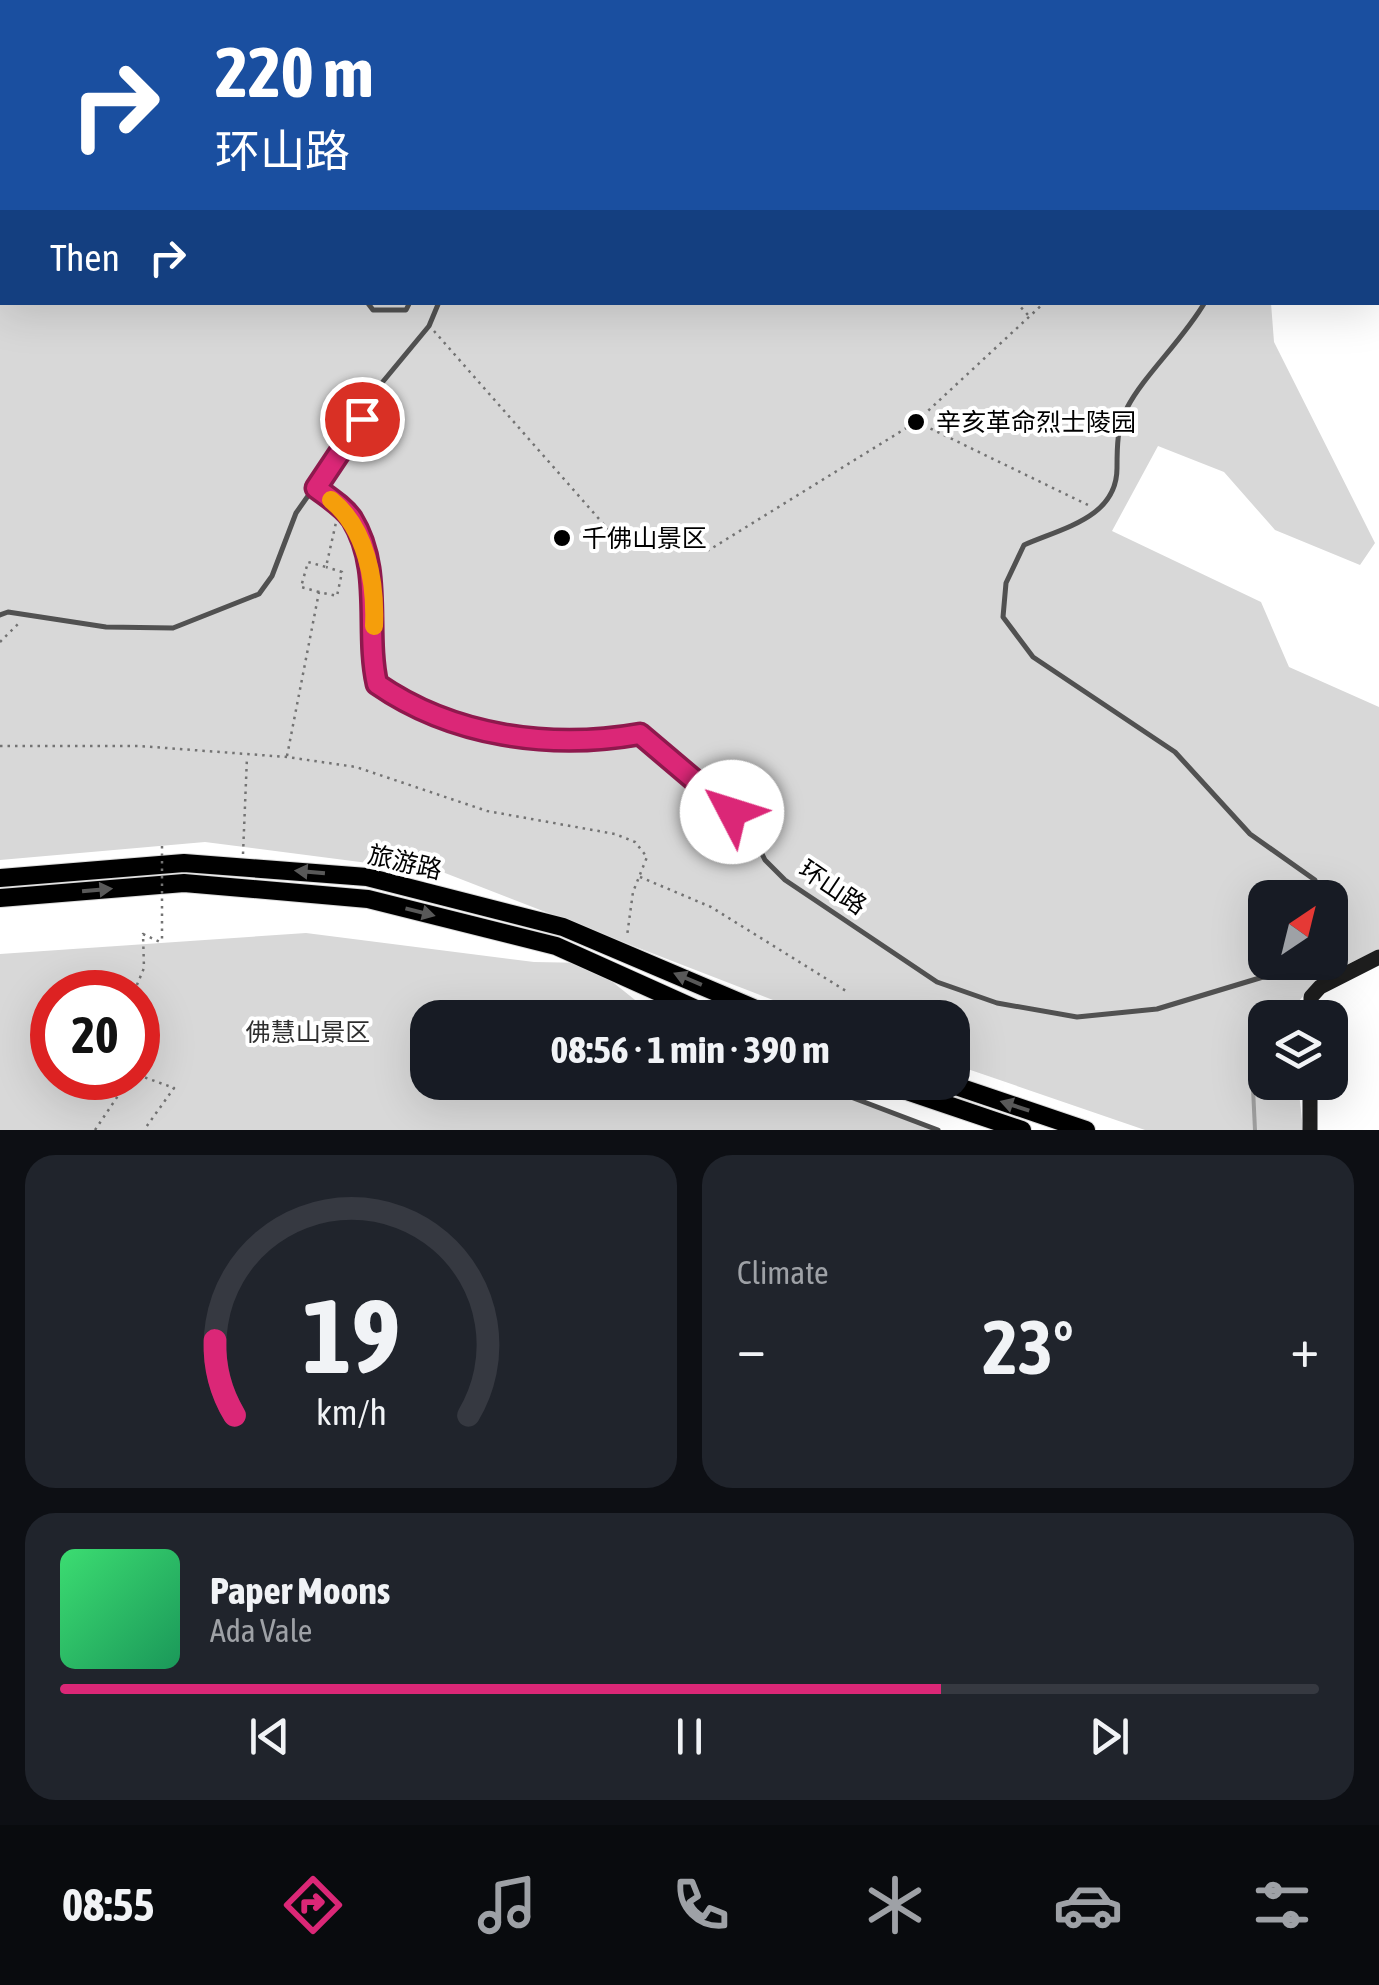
<!DOCTYPE html>
<meta charset="utf-8">
<style>
:root{--surface:#171b24;--page:#20242c;--text:#f1f3f6;--muted:#9ea1a6;--line:#363941;--accent:#db2777}
body{margin:0;font-family:"Asap Condensed","Noto Sans SC",sans-serif;background:var(--page);color:var(--text);height:100vh;display:flex;flex-direction:column;font-size:38px;white-space:nowrap}
*{box-sizing:border-box;margin:0}
p{font-size:32px;color:var(--muted)}
.icon{flex:none;width:55px;height:55px;fill:none;stroke:currentColor;stroke-width:2;stroke-linecap:round;stroke-linejoin:round}
.map{position:relative;height:1130px;overflow:hidden}
.drawer{display:flex;flex-direction:column;gap:25px;padding:25px;background:#0d0f14;flex:1}
.drawer>*{flex:none}
.hud{position:absolute;left:0px;top:0px;width:1380px;height:305px;box-shadow:0 10px 40px #0002;background:#1a4fa0;color:#fff;overflow:hidden}
.needle{width:65px;rotate:35deg}
.tools{position:absolute;left:1248px;top:880px;display:grid;gap:20px}
.tools a{display:grid;place-items:center;width:100px;height:100px;border-radius:20px;background:var(--surface);box-shadow:0 10px 40px #0002;font-size:50px}
.speed{position:absolute;left:30px;top:970px;display:flex;gap:20px;font-size:50px;font-weight:700;text-align:center}
.speed>*{display:grid;place-content:center;width:130px;height:130px;border-radius:50%;background:var(--surface);box-shadow:0 10px 40px #0002;line-height:1}
.speed .limit{border:15px solid #d22;background:#fff;color:#111}
.pin{position:absolute;display:grid;place-items:center;width:85px;height:85px;color:#fff;margin:-42px;border:5px solid #fff;border-radius:50%;box-shadow:0 2px 10px #0007}
.me{position:absolute;width:110px;margin:-55px;rotate:310deg;stroke-linejoin:round;filter:drop-shadow(0 0 8px #0008)}
.turn{display:flex;align-items:center;gap:35px;height:210px;padding:0 50px;font-size:45px}
.turn .icon{width:130px;height:130px;stroke-width:2.5}
.turn b{display:block;font-size:70px;line-height:85px}
.then{display:flex;align-items:center;height:95px;padding:0 50px;background:#0003;gap:20px;font-size:38px}
.big{font-size:75px;font-weight:700;line-height:1.1}
.drawer .widget{flex:1;display:flex;flex-direction:column;justify-content:center;gap:15px;min-width:0;padding:0 35px;border-radius:30px;background:var(--page)}
.drawer .dial{align-items:center;gap:0}
.dial svg{height:260px;overflow:visible;fill:none;stroke:var(--line);stroke-width:7;stroke-linecap:round;text-anchor:middle}
.dial text{fill:var(--text);stroke:none}
.song{display:flex;align-items:center;gap:30px}
.cover{width:120px;height:120px;border-radius:15px;background:linear-gradient(135deg,hsl(140 70% 55%),hsl(150 70% 35%))}
.played{height:10px;border-radius:5px;background:linear-gradient(90deg,var(--accent) 70%,var(--line) 70%)}
.keys{display:flex;justify-content:space-around;direction:ltr}
.heat{display:flex;justify-content:space-between;align-items:center;font-size:55px;direction:ltr}
.drawer .tiles{flex:1;display:grid;gap:25px;grid-template-columns:1fr 1fr}
.widget:last-child{grid-column:span 2}
.trip{position:absolute;left:410px;top:1000px;width:560px;height:100px;border-radius:30px;background:var(--surface);box-shadow:0 10px 40px #0002;font-weight:700;line-height:100px;text-align:center}
.dock{display:flex;height:160px;justify-content:space-around;align-items:center;background:#090b0e;color:var(--muted)}
.dock .icon{width:70px;height:70px}
.dock .selected{color:var(--accent)}
.dock b{font-size:45px;color:var(--text)}
.map>svg:first-child{display:block}
.green{fill:#d8d8d8;fill-rule:evenodd}
.lines{fill:none;stroke-linecap:round;stroke-linejoin:round}
.stream{stroke:#9f9f9f;stroke-width:4}
.primary-casing{stroke:#dbdbdb;stroke-width:20}
.path{stroke:#737373;stroke-width:2.5;stroke-dasharray:2.5 5;stroke-linecap:butt}
.lane{stroke:#515151;stroke-width:5}
.street{stroke:#515151;stroke-width:10}
.secondary{stroke:#1e1e1e;stroke-width:15}
.primary{stroke:#000;stroke-width:18}
.path-bridge{stroke:#737373;stroke-width:2.5;stroke-dasharray:2.5 5;stroke-linecap:butt}
.oneway{fill:#595959}
.route-casing{stroke:#8e194d;stroke-width:25}
.route{stroke:#db2777;stroke-width:18}
.slow{stroke:#f59e0b;stroke-width:18}
.poi-dot{fill:#000;stroke:#fff;stroke-width:4}
.labels{text-anchor:middle;dominant-baseline:central;stroke-width:8;stroke-linejoin:round;paint-order:stroke}
.poi-label{font-size:25px;fill:#000;stroke:#fff;text-anchor:start}
.street-label{font-size:25px;fill:#000;stroke:#fff}
.park-label{font-size:25px;fill:#2f2f2f;stroke:#fff}
</style>
<div class="map">
<svg width="1379" height="1130" viewBox="0 0 1379 1130">
<rect width="100%" height="100%" fill="#fff"/>
<g class="green">
<path d="M 0,0 L 1331,0 L 2,2 L 2,302 L 1271,303 L 1274,342 L 1375,543 L 1360,565 L 1275,530 L 1224,472 L 1158,446 L 1112,531 L 1261,602 L 1289,667 L 1379,707 L 1379,949 L 1317,979 L 1291,1011 L 1291,1017 L 1265,1018 L 1265,1082 L 1298,1083 L 1303,1130 L 1145,1130 L 953,1064 L 952,1018 L 817,1017 L 445,873 L 205,842 L 0,860 ZM 1265,898 L 1330,898 L 1330,962 L 1265,962 Z"/>
<path d="M 306,933 L 534,962 L 589,963 L 645,1008 L 667,1017 L 428,1018 L 428,1082 L 822,1083 L 936,1130 L 0,1130 L 0,954 ZM 52,992 L 138,992 L 138,1078 L 52,1078 Z"/>
</g>
<g class="lines">
<path class="stream" d="M 1255,1130 L 1251,1046 L 1265,1033"/>
<g class="primary-casing">
<g id="primary">
<path d="M 0,878 L 184,863 L 367,877 L 563,927 L 777,1018"/>
<path d="M 0,898 L 184,883 L 368,899 L 556,946 L 716,1018"/>
<path d="M 880,1082 L 1022,1130"/>
<path d="M 944,1082 L 1086,1130"/>
</g>
</g>
<g class="path">
<path d="M 587,0 L 587,2"/>
<path d="M 689,2 L 691,0"/>
<path d="M 902,2 L 903,0"/>
<path d="M 1099,2 L 1103,0"/>
<path d="M 1016,302 L 1029,316"/>
<path d="M 434,331 L 614,536 L 667,537 L 709,550 L 916,422 L 1045,302"/>
<path d="M 917,422 L 1090,506"/>
<path d="M 319,592 L 301,587 L 308,562 L 326,567 L 337,518"/>
<path d="M 0,642 L 19,623"/>
<path d="M 0,746 L 139,746 L 287,757 L 356,767 L 487,811 L 615,834 L 635,842 L 647,857 L 633,892 L 627,936"/>
<path d="M 287,756 L 319,592 L 337,596 L 342,572 L 326,567"/>
<path d="M 243,854 L 247,757"/>
<path d="M 640,877 L 711,907 L 846,991"/>
<path d="M 134,992 L 144,968 L 143,934 L 162,943"/>
<path d="M 138,1075 L 174,1088 L 144,1130"/>
<path d="M 95,1130 L 130,1078"/>
</g>
<g class="lane">
<path d="M 439,0 L 441,2"/>
<path d="M 1147,0 L 1149,2"/>
<path d="M 0,89 L 2,90"/>
<path d="M 0,236 L 2,234"/>
<path d="M 367,302 L 373,310 L 406,310 L 410,302"/>
<path d="M 1205,302 C 1183,340 1144,375 1127,408 C 1117,425 1117,449 1117,468 C 1117,518 1062,528 1024,545 L 1006,583 L 1003,617 L 1033,657 L 1175,752 L 1250,834 L 1315,880 L 1319,898"/>
<path d="M 316,488 C 327,497 344,507 352,519 C 383,569 365,631 377,684 C 453,737 550,750 640,734 L 749,828 L 765,860 L 785,880 L 937,982 L 997,1003 L 1077,1017 L 1157,1009 L 1263,977 L 1286,962"/>
<path d="M 0,615 L 8,612 L 106,627 L 173,628 L 259,594 L 272,576 L 296,513 L 362,419 L 376,390 L 429,326 L 439,302"/>
<path d="M 825,1082 L 835,1091 L 938,1130"/>
</g>
<path class="street" d="M 1372,2 L 1375,0"/>
<g class="secondary">
<path d="M 1311,1018 L 1311,997 L 1320,987 L 1379,957"/>
<path d="M 1310,1130 L 1310,1082"/>
</g>
<use href="#primary" class="primary"/>
<path class="path-bridge" d="M 162,846 L 162,943"/>
</g>
<defs><path id="oneway-solid" d="M-6-.8H1V-3.2L6.5 0L1 3.2V.8H-6Z" transform="scale(2.5)"/></defs>
<g class="oneway">
<use href="#oneway-solid" transform="translate(310 872) rotate(-175)"/>
<use href="#oneway-solid" transform="translate(97 890) rotate(-5)"/>
<use href="#oneway-solid" transform="translate(420 912) rotate(14)"/>
<use href="#oneway-solid" transform="translate(688 979) rotate(-157)"/>
<use href="#oneway-solid" transform="translate(1015 1106) rotate(-162)"/>
</g>
<g class="lines">
<g class="route-casing">
<path id="route" d="M 362,419 L 316,488 C 328,497 344,507 352,519 C 383,569 365,631 377,684 C 452,736 550,750 640,734 L 732,812"/>
</g>
<use href="#route" class="route"/>
<path class="slow" d="M 331,500 C 366,528 376,581 374,626"/>
</g>
<g class="poi-dot">
<circle cx="916" cy="422" r="10"/>
<circle cx="562" cy="538" r="10"/>
</g>
<g class="labels">
<g class="poi-label">
<text x="936" y="422">辛亥革命烈士陵园</text>
<text x="582" y="538">千佛山景区</text>
</g>
<g class="street-label">
<text transform="translate(405 862) rotate(13)">旅游路</text>
<text transform="translate(833 887) rotate(34)">环山路</text>
</g>
<g class="park-label">
<text x="308" y="1032">佛慧山景区</text>
</g>
</g>
</svg>
<div class="tools">
<a><svg class="needle" viewBox="-14 -14 28 28"><path d="M0-13l5 13h-10z" fill="#e53935"/><path d="M0 13l5-13h-10z" fill="#9ea1a6"/></svg></a>
<a><svg class="icon" aria-label="layers" viewBox="0 0 24 24"><path d="M12 4l9 5-9 5-9-5zM3 14l9 5 9-5"/></svg></a>
</div>
<div class="speed"><div class="limit">20</div></div>
<div class="pin" style="left:362px;top:419px;background:#d93025"><svg class="icon" aria-label="arrive" viewBox="0 0 24 24"><path d="M6 21V4h12l-3 4 3 4H6"/></svg></div>
<svg class="me" style="left:732px;top:812px" viewBox="-20 -20 40 40"><circle r="19" fill="#fff"/><path d="M0-13L10 11 0 6-10 11z" fill="#db2777"/></svg>
<div class="trip">08:56 · 1 min · 390 m</div>
<div class="hud">
<div class="turn"><svg class="icon" aria-label="right" viewBox="0 0 24 24"><path d="M7 20v-9h11M14 6l5 5-5 5"/></svg><div><b>220 m</b>环山路</div></div>
<div class="then">Then<svg class="icon" aria-label="right" viewBox="0 0 24 24"><path d="M7 20v-9h11M14 6l5 5-5 5"/></svg></div>
</div>
</div>
<section class="drawer">
<div class="tiles">
<div class="widget dial"><svg viewBox="0 0 100 80">
<path d="M14 69A42 42 0 1 1 86 69"/>
<path d="M14 69A42 42 0 0 1 8 46" stroke="#db2777"/>
<text x="50" y="56" font-size="32" font-weight="700">19</text>
<text x="50" y="72" font-size="11">km/h</text>
</svg></div>
<div class="widget"><p>Climate</p>
<div class="heat"><a>−</a><b class="big">23°</b><a>+</a></div>
</div>
<div class="widget">
<div class="song"><i class="cover"></i><div><b>Paper Moons</b><p>Ada Vale</p></div></div>
<div class="played"></div>
<div class="keys"><svg class="icon" aria-label="previous" viewBox="0 0 24 24"><path d="M18 5L8 12l10 7zM5 5v14"/></svg><svg class="icon" aria-label="pause" viewBox="0 0 24 24"><path d="M8 5v14M16 5v14"/></svg><svg class="icon" aria-label="next" viewBox="0 0 24 24"><path d="M6 5l10 7-10 7zM19 5v14"/></svg></div>
</div>
</div>
</section>
<nav class="dock">
<b>08:55</b>
<svg class="icon selected" aria-label="directions" viewBox="0 0 24 24"><path d="M12 3l9 9-9 9-9-9zM9 14v-3h6M13 9l2 2-2 2"/></svg>
<svg class="icon" aria-label="music" viewBox="0 0 24 24"><path d="M9 18V5l10-2v13"/><circle cx="6" cy="18" r="3"/><circle cx="16" cy="16" r="3"/></svg>
<svg class="icon" aria-label="phone" viewBox="0 0 24 24"><path d="M5 4h4l2 5-3 2q2 4 5 5l2-3 5 2v4C11 20 4 13 5 4z"/></svg>
<svg class="icon" aria-label="climate" viewBox="0 0 24 24"><path d="M12 3v18M4 7l16 10M4 17L20 7"/></svg>
<svg class="icon" aria-label="car" viewBox="0 0 24 24"><path d="M5 17H2v-5l4-1 3-4h7l3 4 3 1v5h-3M9 17h6M6 11h13"/><circle cx="7" cy="17" r="2"/><circle cx="17" cy="17" r="2"/></svg>
<svg class="icon" aria-label="filters" viewBox="0 0 24 24"><path d="M4 7h16M4 17h16"/><circle cx="9" cy="7" r="2"/><circle cx="15" cy="17" r="2"/></svg>
</nav>
